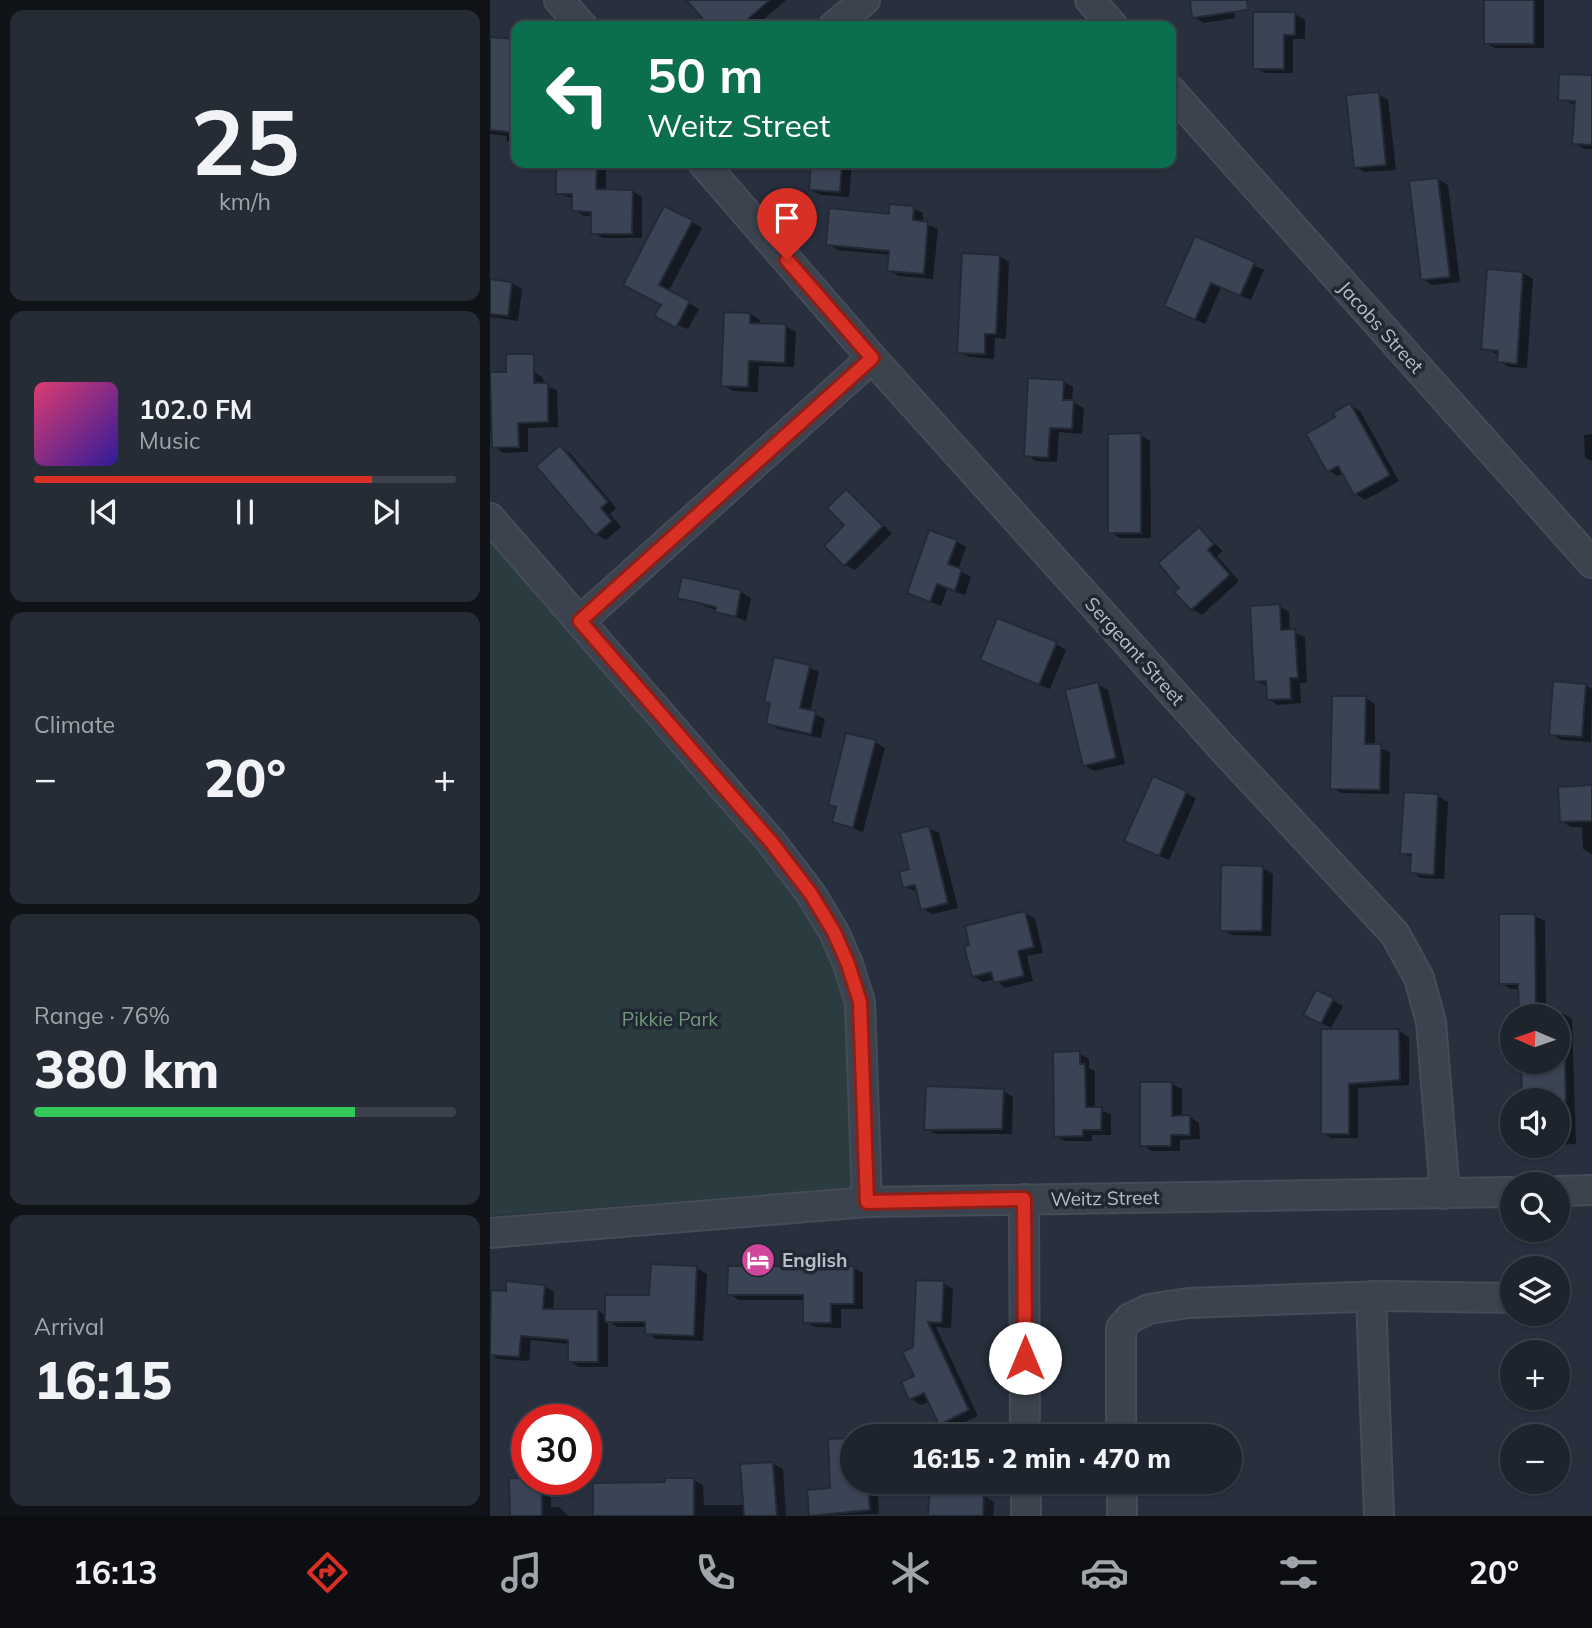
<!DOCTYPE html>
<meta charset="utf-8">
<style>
:root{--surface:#1e242e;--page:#262c36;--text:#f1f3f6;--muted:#a1a4aa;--line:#3c414a;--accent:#d93025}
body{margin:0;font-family:Mulish,sans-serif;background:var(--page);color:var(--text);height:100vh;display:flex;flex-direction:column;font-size:26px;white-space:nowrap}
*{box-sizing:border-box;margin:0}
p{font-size:23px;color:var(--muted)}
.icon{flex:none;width:38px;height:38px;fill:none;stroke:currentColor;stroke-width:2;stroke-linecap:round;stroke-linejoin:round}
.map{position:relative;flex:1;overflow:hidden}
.side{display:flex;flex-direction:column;gap:10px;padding:10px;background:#101419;width:490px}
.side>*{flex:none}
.guide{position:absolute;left:21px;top:21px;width:665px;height:147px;border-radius:14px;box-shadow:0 2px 5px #0004,0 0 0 2px var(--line);background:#0b6e4f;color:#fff;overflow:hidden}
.needle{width:46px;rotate:272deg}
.tools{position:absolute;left:1010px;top:1004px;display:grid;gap:14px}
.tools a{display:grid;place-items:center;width:70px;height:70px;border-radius:50%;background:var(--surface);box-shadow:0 2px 5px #0004,0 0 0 2px var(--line);font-size:35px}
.speed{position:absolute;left:21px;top:1404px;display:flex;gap:14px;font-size:35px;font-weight:700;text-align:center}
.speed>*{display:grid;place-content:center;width:91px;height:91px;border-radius:50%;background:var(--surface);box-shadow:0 2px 5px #0004,0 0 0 2px var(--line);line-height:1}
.speed .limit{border:10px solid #d22;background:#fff;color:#111}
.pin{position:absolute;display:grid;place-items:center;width:60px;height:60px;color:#fff;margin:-72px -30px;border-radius:50% 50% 50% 0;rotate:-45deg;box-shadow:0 0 7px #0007}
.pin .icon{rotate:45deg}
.me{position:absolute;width:77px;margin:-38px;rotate:0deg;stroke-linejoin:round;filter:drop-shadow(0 0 5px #0008)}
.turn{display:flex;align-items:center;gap:24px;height:147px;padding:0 21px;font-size:32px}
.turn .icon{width:91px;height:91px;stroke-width:2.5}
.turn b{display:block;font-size:49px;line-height:60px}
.big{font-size:52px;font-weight:800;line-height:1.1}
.side .widget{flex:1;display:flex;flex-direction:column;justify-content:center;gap:10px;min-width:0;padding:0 24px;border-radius:14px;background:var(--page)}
.side .dial{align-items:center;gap:0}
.dial b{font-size:91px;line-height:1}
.song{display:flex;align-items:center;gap:21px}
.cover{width:84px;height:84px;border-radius:10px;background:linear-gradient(135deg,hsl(340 70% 55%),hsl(250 70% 35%))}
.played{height:7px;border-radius:4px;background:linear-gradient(90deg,var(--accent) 80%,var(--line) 80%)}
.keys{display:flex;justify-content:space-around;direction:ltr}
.heat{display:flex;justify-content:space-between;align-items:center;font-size:38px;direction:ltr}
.charge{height:10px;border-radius:5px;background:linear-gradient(90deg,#34c759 76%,var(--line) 0)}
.trip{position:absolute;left:350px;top:1424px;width:402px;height:70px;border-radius:35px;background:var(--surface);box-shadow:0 2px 5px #0004,0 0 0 2px var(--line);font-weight:800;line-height:70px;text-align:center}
.menu{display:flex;height:112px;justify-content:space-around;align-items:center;background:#0c0e12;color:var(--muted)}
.menu .icon{width:49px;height:49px}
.menu .selected{color:var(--accent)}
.menu b{font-size:32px;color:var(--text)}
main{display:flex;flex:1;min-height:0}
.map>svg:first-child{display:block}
.green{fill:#2a3c3f}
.shadow{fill:#0007}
.building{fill:#3a4454;stroke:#222a35;stroke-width:2}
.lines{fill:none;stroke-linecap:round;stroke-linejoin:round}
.minor-casing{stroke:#454c57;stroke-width:32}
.minor{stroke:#3b434e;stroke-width:28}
.route-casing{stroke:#8d1f18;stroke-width:18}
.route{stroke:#d93025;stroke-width:12}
.labels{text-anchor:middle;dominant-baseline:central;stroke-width:7;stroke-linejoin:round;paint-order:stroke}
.street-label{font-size:19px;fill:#b8bec9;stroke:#202834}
.park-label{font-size:19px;fill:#71987b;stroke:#202834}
.poi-label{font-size:19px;font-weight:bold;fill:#b8bec9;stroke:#202834;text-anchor:start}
</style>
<main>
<section class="side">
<div class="widget dial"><b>25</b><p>km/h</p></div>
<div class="widget">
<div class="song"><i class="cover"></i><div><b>102.0 FM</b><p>Music</p></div></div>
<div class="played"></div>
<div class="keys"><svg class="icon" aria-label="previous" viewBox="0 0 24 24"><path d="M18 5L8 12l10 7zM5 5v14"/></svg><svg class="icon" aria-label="pause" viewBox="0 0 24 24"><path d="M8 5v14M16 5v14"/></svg><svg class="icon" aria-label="next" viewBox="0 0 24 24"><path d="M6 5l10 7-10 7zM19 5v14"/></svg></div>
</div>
<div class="widget"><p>Climate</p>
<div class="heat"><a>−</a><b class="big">20°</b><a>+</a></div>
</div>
<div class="widget"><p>Range · 76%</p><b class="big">380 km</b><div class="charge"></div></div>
<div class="widget"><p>Arrival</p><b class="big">16:15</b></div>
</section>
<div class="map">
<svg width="1102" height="1516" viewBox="0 0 1102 1516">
<rect width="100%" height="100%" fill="#28303e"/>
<path class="green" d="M 0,526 L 320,896 L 367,995 L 376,1187 L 0,1216 Z"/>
<g class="shadow">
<path d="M 201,0 L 296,0 L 266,26 L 221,26 Z"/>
<path d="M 701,0 L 743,0 L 745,18 L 714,23 L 704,17 Z"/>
<path d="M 995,0 L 1054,0 L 1054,48 L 1005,48 L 995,43 Z"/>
<path d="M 805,14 L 815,20 L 815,39 L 803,39 L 803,73 L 775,73 L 765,68 Z"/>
<path d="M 0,39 L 26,41 L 26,145 L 16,140 L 17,136 L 0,134 Z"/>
<path d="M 1102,77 L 1102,149 L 1094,149 L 1084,143 L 1086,105 L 1070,99 Z"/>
<path d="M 888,94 L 898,100 L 906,170 L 875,172 L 865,167 Z"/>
<path d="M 68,163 L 116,163 L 116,191 L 142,191 L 152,197 L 152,238 L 113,238 L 103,233 L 103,216 L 94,216 L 84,210 L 84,199 L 67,193 Z"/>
<path d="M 323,163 L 362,163 L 359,197 L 331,195 L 321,190 Z"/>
<path d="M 948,179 L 958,185 L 970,282 L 942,285 L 933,279 Z"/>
<path d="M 423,208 L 433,213 L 433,223 L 448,229 L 443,279 L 409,276 L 399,270 L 401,255 L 348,250 L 338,244 Z"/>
<path d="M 202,222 L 212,228 L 178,292 L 209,309 L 198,329 L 176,321 L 173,304 L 145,290 Z"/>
<path d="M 706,238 L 774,270 L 761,300 L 731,287 L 715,324 L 686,311 Z"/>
<path d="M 509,256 L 519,262 L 516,339 L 505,338 L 504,359 L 479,357 L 469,352 Z"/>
<path d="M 1033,273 L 1043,279 L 1037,368 L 1019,367 L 1009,361 L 1009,355 L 993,348 Z"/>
<path d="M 0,280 L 22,283 L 32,289 L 28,321 L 0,317 Z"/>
<path d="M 260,314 L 270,320 L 270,325 L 296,326 L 306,332 L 304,367 L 269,366 L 268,392 L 243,391 L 233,385 Z"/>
<path d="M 44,372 L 53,378 L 54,385 L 67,390 L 68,427 L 38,428 L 38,452 L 14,453 L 4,447 L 4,431 L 0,429 L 0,374 Z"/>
<path d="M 573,381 L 583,387 L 582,402 L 594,408 L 592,434 L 569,432 L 567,462 L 546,461 L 536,455 Z"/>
<path d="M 860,405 L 870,411 L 909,481 L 875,500 L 866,494 L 854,473 L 848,476 L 838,470 L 848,417 Z"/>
<path d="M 1102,434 L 1102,461 L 1095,458 L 1094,435 Z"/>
<path d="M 650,435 L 660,441 L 661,538 L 630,538 L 620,532 Z"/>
<path d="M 70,448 L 80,453 L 126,508 L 120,514 L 131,527 L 116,540 L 106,534 Z"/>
<path d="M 356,491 L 402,533 L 365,570 L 355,565 Z"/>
<path d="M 709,529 L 733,551 L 727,556 L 749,581 L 712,615 L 702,609 L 692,588 Z"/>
<path d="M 466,541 L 476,547 L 468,570 L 481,577 L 475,595 L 457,589 L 451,606 L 419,593 Z"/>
<path d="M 193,579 L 251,592 L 261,598 L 256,621 L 189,597 Z"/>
<path d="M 789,606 L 799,612 L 800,631 L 815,637 L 817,683 L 810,683 L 811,703 L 788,705 L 778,699 L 778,686 L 766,681 Z"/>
<path d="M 566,644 L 576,650 L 560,689 L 502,665 Z"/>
<path d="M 319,667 L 329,672 L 320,712 L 335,719 L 331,738 L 288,729 L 278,723 Z"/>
<path d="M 608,684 L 618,690 L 635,764 L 604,771 L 594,765 Z"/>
<path d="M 1095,685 L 1102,689 L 1101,742 L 1071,740 L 1061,734 Z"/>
<path d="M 875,698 L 885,704 L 885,746 L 900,752 L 899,794 L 852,793 L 842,788 Z"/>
<path d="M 385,742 L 395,748 L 373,832 L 344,821 L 347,808 L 340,804 Z"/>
<path d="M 664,778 L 706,798 L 679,860 L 646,846 Z"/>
<path d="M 1102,787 L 1102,854 L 1093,849 L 1092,827 L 1081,827 L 1071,821 Z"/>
<path d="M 915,794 L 948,796 L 958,802 L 954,879 L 931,878 L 921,872 L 922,858 L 912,853 Z"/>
<path d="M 439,828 L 449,833 L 468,908 L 443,914 L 433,909 L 429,892 L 414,887 Z"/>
<path d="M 773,868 L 783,874 L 781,936 L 742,935 L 732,930 Z"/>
<path d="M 535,913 L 545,919 L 553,953 L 537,956 L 543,981 L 515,988 L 505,979 L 493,982 L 483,976 Z"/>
<path d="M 1045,916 L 1055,921 L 1056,1014 L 1072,1013 L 1082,1019 L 1086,1144 L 1068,1145 L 1068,1017 L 1031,1017 L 1030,989 L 1021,989 L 1011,983 Z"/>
<path d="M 843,1000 L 853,1006 L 841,1028 L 825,1020 Z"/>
<path d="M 832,1031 L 909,1031 L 919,1037 L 919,1085 L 868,1088 L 868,1138 L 842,1138 L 832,1133 Z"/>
<path d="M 589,1053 L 599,1059 L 599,1068 L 605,1071 L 605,1109 L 621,1114 L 621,1135 L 602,1135 L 602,1141 L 575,1141 L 565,1136 Z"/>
<path d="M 682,1084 L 692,1089 L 692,1117 L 700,1117 L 709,1123 L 710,1139 L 690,1140 L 690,1151 L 662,1151 L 652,1145 Z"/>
<path d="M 513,1091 L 523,1097 L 522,1134 L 446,1134 L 436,1129 Z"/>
<path d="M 207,1268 L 217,1274 L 213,1341 L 166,1339 L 157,1333 L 157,1327 L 127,1327 L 118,1321 L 118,1367 L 89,1367 L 79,1361 L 79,1344 L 41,1340 L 39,1361 L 8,1359 L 0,1354 L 0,1293 L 55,1286 L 64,1292 L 63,1311 L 108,1311 L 117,1316 L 161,1296 Z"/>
<path d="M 363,1268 L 373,1273 L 373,1309 L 351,1309 L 351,1328 L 325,1327 L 315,1322 L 315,1300 L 249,1300 L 239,1294 Z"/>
<path d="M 453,1283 L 463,1289 L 461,1328 L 446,1327 L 488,1416 L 460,1429 L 450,1423 L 440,1401 L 431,1405 L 421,1399 L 426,1377 L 425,1348 Z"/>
<path d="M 362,1440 L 362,1482 L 387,1482 L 389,1514 L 320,1516 L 319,1491 L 342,1490 L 339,1441 Z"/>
<path d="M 283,1464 L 293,1469 L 296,1516 L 105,1516 L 177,1484 L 203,1480 L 213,1485 L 214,1505 L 255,1505 Z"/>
<path d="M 51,1480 L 61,1485 L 61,1507 L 69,1507 L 79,1516 L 21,1516 Z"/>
<path d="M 442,1482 L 480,1482 L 479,1495 L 494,1496 L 504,1502 L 503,1516 L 439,1516 Z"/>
</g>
<g class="building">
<path d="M 196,0 L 280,0 L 250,26 L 219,26 Z"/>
<path d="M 700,0 L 757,0 L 758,10 L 702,18 Z"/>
<rect x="994" y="0" width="50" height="44"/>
<path d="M 763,12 L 805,12 L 805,35 L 794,35 L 794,69 L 763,69 Z"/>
<path d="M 0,37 L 26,39 L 26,133 L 0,130 Z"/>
<path d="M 1069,74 L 1102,75 L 1102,145 L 1082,144 L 1085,101 L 1068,100 Z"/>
<path d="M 889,92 L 896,165 L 864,168 L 856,95 Z"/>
<path d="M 66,163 L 107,163 L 106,189 L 143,190 L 142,234 L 101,234 L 101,212 L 82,211 L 82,194 L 66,194 Z"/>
<path d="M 321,163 L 352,163 L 350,192 L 319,190 Z"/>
<path d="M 948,178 L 960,277 L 931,280 L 919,181 Z"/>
<path d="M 399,204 L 424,206 L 423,220 L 438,222 L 434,274 L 397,271 L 399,251 L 336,245 L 339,208 L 399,214 Z"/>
<path d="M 174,206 L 203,220 L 169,285 L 200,301 L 186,328 L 164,316 L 171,305 L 133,285 Z"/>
<path d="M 705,236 L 765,262 L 750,296 L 721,283 L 705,320 L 674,306 Z"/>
<path d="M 472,253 L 510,255 L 506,334 L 495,334 L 495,354 L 467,353 Z"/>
<path d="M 997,269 L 1033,272 L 1027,364 L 1007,362 L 1008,351 L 991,349 Z"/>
<path d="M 0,279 L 22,282 L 18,316 L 0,314 Z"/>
<path d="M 234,312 L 260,313 L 260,323 L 296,324 L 295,363 L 259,361 L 258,387 L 231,386 Z"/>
<path d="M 16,354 L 44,354 L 44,383 L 58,383 L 58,422 L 28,423 L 29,447 L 2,448 L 0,372 L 16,372 Z"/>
<path d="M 538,378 L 574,380 L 573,400 L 584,400 L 582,429 L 560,428 L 558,458 L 534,456 Z"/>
<path d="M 860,403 L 900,475 L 864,495 L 848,466 L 837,472 L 816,434 L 845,417 L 843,413 Z"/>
<path d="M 651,433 L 651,533 L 618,533 L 618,434 Z"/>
<path d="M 70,445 L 118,502 L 111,508 L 122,521 L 105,536 L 46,466 Z"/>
<path d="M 356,489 L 393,526 L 354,566 L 334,546 L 354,525 L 337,508 Z"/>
<path d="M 709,527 L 724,544 L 718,550 L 740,575 L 701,610 L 684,592 L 689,588 L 668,563 Z"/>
<path d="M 439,530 L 467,540 L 458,564 L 472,569 L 465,591 L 447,584 L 440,602 L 417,593 Z"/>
<path d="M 192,577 L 251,590 L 246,617 L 225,612 L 226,607 L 187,598 Z"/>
<path d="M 790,604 L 791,630 L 805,629 L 808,678 L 800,678 L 801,699 L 777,700 L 776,681 L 764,682 L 760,606 Z"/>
<path d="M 507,618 L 567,642 L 549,685 L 490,660 Z"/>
<path d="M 284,657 L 320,665 L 310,708 L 326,711 L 321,734 L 276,724 L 280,703 L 274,702 Z"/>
<path d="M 1063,681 L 1096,684 L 1092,737 L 1059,735 Z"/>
<path d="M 608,682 L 626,758 L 593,766 L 575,690 Z"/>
<path d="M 842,696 L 876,696 L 875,744 L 891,744 L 890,790 L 840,789 Z"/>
<path d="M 356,733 L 386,740 L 363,828 L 342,822 L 346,807 L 338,805 Z"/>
<path d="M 663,776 L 697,791 L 669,856 L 634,841 Z"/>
<path d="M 1102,785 L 1102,821 L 1070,822 L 1068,787 Z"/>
<path d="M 914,792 L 948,794 L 944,875 L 920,873 L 921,854 L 910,854 Z"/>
<path d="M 439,826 L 458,903 L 431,910 L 425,885 L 413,888 L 409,872 L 419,869 L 410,833 Z"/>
<path d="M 731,865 L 773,866 L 772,931 L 730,931 Z"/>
<path d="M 535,911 L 544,947 L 528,951 L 534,976 L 504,983 L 501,972 L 482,977 L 474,946 L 479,945 L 475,926 Z"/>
<path d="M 1009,914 L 1045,914 L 1046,1017 L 1029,1017 L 1028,984 L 1009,984 Z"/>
<path d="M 826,990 L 844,998 L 831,1024 L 813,1015 Z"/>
<path d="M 831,1029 L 909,1029 L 910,1080 L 859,1084 L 859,1134 L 831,1134 Z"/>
<path d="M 590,1051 L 590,1064 L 595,1064 L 596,1107 L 612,1107 L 611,1130 L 593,1130 L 593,1136 L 564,1137 L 563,1052 Z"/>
<path d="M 1031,1062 L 1075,1062 L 1076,1101 L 1032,1101 Z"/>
<path d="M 650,1082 L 682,1082 L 682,1116 L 700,1115 L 700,1135 L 681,1135 L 681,1146 L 650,1146 Z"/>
<path d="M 436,1086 L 514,1089 L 512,1129 L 434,1130 Z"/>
<path d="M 161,1264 L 207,1266 L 204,1336 L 155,1334 L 155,1322 L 115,1322 L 115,1295 L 159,1295 Z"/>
<path d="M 238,1266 L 364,1266 L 364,1304 L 341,1304 L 341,1323 L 313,1323 L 313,1295 L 237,1295 Z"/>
<path d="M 426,1280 L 454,1281 L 452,1323 L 438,1322 L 479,1410 L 449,1425 L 434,1393 L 419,1400 L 411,1382 L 424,1376 L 412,1352 L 423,1347 Z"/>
<path d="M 16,1281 L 55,1285 L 53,1309 L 108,1309 L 108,1362 L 78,1362 L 78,1340 L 31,1336 L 29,1357 L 0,1355 L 1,1290 L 16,1291 Z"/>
<path d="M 362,1438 L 362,1482 L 378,1482 L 380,1510 L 319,1516 L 317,1490 L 340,1488 L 338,1439 Z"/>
<path d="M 283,1462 L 287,1516 L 254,1516 L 250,1464 Z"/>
<path d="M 19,1478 L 52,1479 L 52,1516 L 20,1516 Z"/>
<path d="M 175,1478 L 204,1478 L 204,1516 L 103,1516 L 103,1483 L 175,1482 Z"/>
<path d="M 440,1482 L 470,1482 L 470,1493 L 494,1495 L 493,1516 L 438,1516 Z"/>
</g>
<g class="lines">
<g class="minor-casing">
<g id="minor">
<path d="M 69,0 L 92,26"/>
<path d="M 600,0 L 623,26"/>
<path d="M 344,26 L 375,0"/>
<path d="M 681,91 L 1102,563"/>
<path d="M 213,163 L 382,358 L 736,752 L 905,934 L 929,978 L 941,1022 L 955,1194"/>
<path d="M 0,518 L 282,843 L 321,894 L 344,932 L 358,964 L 370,1002 L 377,1202"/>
<path d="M 90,621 L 382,358"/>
<path d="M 1068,1191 L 1102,1190"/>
<path d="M 534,1199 L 535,1437"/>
<path d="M 0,1233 L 377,1202 L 1022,1192"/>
<path d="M 881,1296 L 889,1516"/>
<path d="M 631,1437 L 631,1328 L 640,1318 L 659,1309 L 698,1303 L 895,1296 L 1022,1298"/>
<path d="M 536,1482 L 536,1516"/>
<path d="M 632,1482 L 632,1516"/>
</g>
</g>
<use href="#minor" class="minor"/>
</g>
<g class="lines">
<g class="route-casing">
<path id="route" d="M 297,260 L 382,358 L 90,621 L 282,843 L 321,894 L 344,932 L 358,964 L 370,1002 L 377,1202 L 534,1199 L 535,1358"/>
</g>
<use href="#route" class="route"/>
</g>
<defs>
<g id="hotel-disc" transform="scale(1.75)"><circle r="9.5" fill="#d1479c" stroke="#202834"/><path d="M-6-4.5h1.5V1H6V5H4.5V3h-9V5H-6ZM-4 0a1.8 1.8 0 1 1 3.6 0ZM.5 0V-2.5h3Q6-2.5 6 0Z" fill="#fff"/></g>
</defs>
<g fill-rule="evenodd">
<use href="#hotel-disc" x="268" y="1260"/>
</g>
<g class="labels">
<g class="street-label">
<text transform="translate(891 327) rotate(48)">Jacobs Street</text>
<text transform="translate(645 651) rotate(48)">Sergeant Street</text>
<text transform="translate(615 1198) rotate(-1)">Weitz Street</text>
</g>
<g class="park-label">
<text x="180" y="1019">Pikkie Park</text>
</g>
<g class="poi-label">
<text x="292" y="1260">English</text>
</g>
</g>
</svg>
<div class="tools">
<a><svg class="needle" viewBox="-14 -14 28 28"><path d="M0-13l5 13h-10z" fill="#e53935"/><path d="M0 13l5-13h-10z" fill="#a1a4aa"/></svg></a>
<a><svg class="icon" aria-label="sound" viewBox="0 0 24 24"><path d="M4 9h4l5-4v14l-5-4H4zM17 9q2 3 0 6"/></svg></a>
<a><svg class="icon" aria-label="search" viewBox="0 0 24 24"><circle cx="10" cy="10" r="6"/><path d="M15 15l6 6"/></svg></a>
<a><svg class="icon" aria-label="layers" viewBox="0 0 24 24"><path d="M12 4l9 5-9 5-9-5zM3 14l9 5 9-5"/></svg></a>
<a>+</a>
<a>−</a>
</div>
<div class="speed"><div class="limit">30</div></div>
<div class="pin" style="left:297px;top:260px;background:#d93025"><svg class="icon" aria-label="arrive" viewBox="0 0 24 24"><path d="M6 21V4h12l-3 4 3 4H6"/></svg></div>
<svg class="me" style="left:535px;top:1358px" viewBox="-20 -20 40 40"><circle r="19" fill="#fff"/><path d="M0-13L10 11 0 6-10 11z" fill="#d93025"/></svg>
<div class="trip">16:15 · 2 min · 470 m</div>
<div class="guide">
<div class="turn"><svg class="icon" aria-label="left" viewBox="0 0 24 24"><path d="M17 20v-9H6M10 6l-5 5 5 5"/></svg><div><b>50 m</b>Weitz Street</div></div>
</div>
</div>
</main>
<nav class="menu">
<b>16:13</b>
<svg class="icon selected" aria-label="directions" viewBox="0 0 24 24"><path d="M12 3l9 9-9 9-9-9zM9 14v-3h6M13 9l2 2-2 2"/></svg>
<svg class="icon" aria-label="music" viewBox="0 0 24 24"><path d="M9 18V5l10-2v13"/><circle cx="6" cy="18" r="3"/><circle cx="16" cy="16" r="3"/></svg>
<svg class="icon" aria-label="phone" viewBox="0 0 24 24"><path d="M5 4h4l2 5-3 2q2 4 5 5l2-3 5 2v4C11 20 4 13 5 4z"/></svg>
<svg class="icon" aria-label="climate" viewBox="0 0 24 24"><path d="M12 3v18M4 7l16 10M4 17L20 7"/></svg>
<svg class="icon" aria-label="car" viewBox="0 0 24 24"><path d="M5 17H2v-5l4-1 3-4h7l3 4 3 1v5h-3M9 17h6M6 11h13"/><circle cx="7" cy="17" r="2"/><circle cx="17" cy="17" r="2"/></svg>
<svg class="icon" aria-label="filters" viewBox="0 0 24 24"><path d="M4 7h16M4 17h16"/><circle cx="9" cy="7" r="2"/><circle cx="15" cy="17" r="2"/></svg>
<b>20°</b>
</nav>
